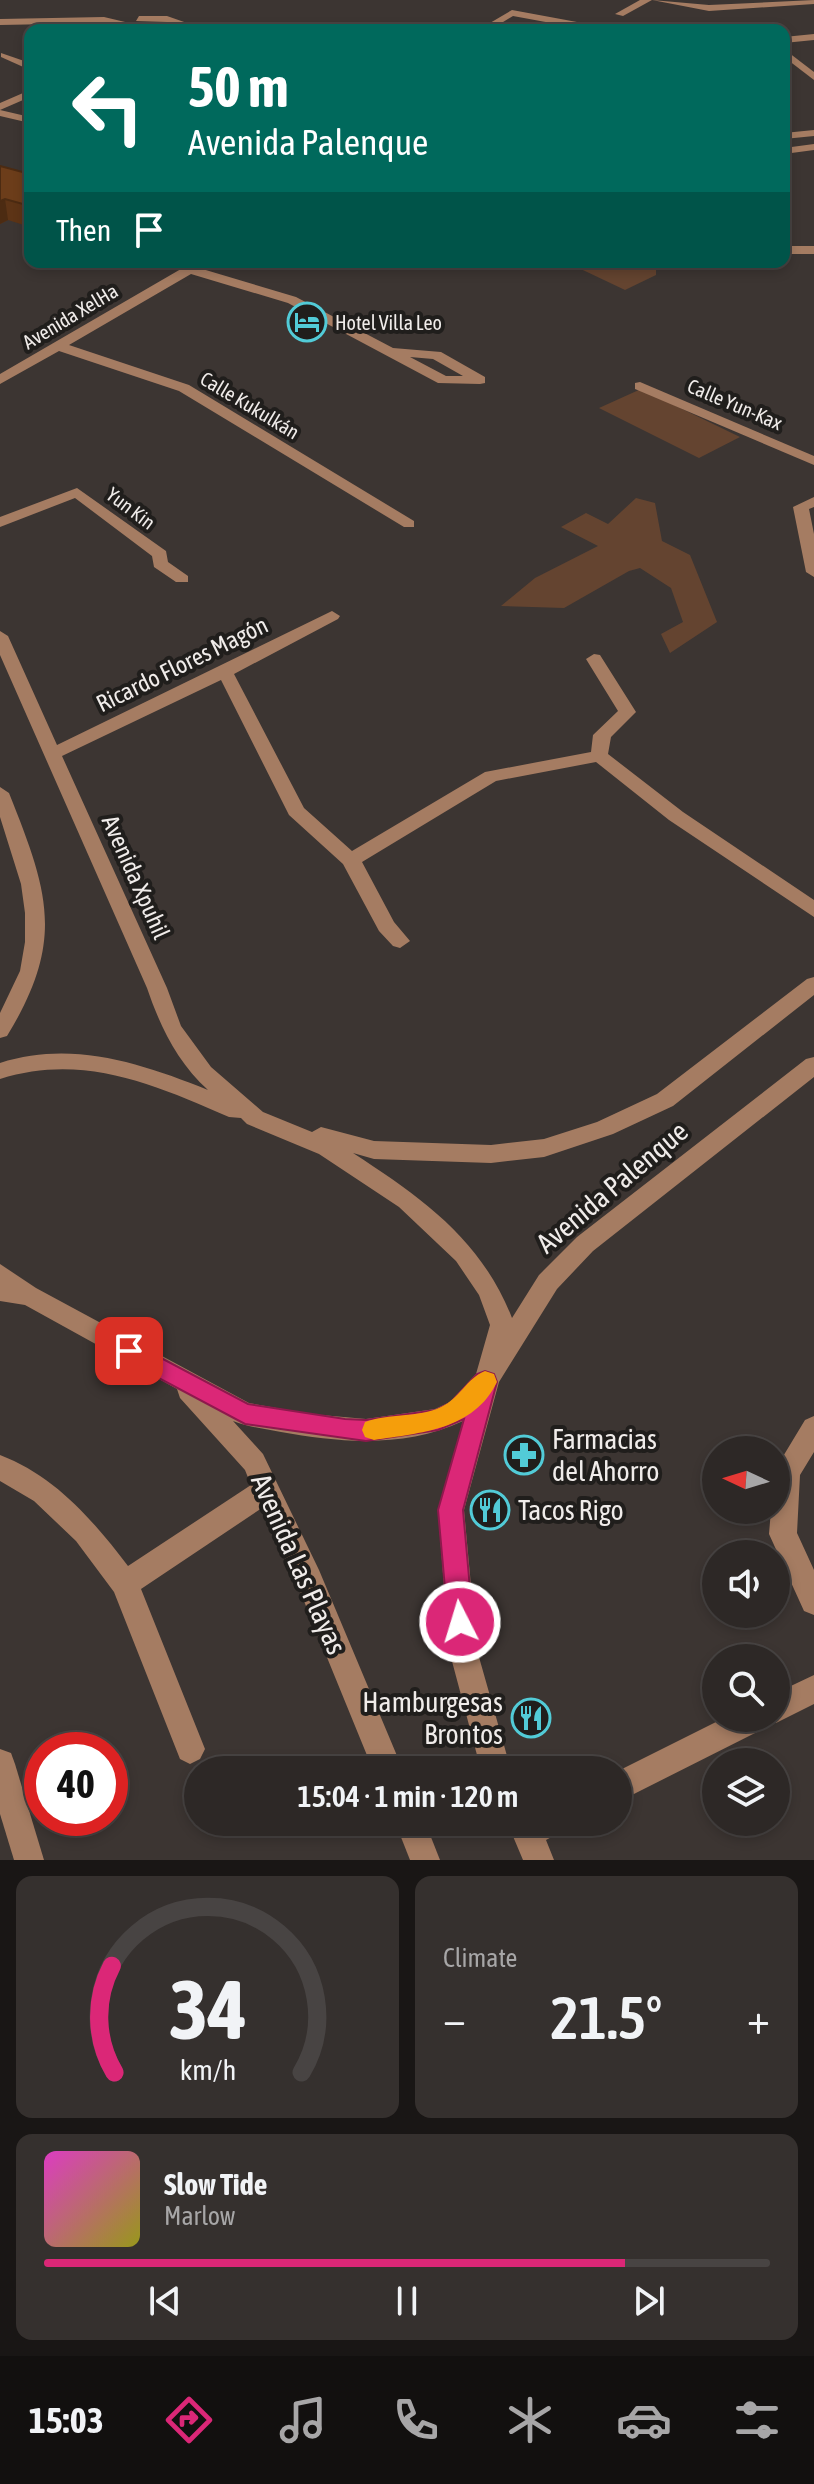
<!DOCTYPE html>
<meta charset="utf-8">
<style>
:root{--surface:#2d2826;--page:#35302e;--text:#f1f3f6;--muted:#a7a6a7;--line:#484443;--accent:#db2777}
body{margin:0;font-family:"Asap Condensed",sans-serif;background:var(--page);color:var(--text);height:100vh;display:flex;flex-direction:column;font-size:30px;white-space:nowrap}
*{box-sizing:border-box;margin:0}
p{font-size:26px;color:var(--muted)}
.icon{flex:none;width:44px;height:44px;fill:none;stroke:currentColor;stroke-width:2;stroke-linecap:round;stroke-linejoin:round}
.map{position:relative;height:1860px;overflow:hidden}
.side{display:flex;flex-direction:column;gap:16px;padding:16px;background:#191615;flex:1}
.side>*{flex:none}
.top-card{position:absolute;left:24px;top:24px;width:766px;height:244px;border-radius:16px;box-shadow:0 4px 12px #0003,0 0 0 2px var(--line);background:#00695c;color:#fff;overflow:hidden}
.needle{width:52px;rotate:274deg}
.buttons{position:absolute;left:702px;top:1436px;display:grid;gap:16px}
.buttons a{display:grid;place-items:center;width:88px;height:88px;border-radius:50%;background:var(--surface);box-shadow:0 4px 12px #0003,0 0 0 2px var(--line);font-size:40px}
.speed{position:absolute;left:24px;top:1732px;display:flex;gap:16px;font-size:40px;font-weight:700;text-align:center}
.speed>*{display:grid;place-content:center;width:104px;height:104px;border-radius:50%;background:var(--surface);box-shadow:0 4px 12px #0003,0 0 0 2px var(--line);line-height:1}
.speed .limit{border:12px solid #d22;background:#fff;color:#111}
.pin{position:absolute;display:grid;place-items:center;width:68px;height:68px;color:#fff;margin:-34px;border-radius:16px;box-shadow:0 4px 12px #0006}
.me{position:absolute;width:88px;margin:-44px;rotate:355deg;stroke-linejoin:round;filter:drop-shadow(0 0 6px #0008)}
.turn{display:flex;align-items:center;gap:28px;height:168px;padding:0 32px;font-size:36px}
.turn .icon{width:104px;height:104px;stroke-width:2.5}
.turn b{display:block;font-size:56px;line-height:68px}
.then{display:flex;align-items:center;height:76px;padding:0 32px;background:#0003;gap:16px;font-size:30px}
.big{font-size:60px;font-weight:600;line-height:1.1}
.side .tile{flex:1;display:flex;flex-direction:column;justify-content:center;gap:12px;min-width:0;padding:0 28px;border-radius:16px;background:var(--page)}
.side .dial{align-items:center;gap:0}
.dial svg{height:208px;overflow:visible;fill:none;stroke:var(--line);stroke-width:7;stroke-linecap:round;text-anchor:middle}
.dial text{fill:var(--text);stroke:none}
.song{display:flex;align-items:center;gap:24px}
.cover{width:96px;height:96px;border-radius:12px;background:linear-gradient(135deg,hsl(310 70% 55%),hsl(60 70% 35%))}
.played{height:8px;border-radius:4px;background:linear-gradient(90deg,var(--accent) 80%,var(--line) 80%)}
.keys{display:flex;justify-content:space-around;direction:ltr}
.heat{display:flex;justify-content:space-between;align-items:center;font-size:44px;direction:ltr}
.side .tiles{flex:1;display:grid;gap:16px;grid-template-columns:1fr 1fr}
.tile:last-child{grid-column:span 2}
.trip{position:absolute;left:184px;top:1756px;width:448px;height:80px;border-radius:40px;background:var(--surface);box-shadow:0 4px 12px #0003,0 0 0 2px var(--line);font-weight:600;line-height:80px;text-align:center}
.menu{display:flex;height:128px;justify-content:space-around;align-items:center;background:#12100f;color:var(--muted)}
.menu .icon{width:56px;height:56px}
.menu .active{color:var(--accent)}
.menu b{font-size:36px;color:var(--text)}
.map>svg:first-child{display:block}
.green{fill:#644430}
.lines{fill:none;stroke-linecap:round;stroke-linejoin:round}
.minor{fill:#a57c62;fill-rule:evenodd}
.wall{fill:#5d3416}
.shaded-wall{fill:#4c2b12}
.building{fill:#6c3d1a;stroke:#4c2b12;stroke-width:2}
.route{fill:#db2777;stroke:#8e194d;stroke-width:2}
.slow{fill:#f59e0b}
.labels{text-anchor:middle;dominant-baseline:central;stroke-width:8;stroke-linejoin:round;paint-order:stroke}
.far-street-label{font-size:20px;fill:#f0ecea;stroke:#201e1c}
.far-poi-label{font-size:20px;fill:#f0ecea;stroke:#201e1c;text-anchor:start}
.street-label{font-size:24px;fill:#f0ecea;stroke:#201e1c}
.near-street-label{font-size:28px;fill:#f0ecea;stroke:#201e1c}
.near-poi-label{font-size:28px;fill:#f0ecea;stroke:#201e1c;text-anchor:start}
</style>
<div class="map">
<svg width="814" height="1860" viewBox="0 0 814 1860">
<rect width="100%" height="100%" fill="#3c3532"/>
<g class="green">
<path d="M 566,262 L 656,262 L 656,275 L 625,290 Z"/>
<path d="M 641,389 L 740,437 L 699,458 L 599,408 Z"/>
<path d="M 636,498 L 655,503 L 662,541 L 690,555 L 717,622 L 670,653 L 661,634 L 683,622 L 671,588 L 640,568 L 629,571 L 564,608 L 501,606 L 535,578 L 598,546 L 561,527 L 586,513 L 608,524 Z"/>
</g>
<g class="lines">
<g class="minor">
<path d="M 640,0 L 652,0 L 623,16 L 615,14 Z"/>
<path d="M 652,0 L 709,5 L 814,0 L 814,4 L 709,11 Z"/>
<path d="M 512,10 L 604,27 L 609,30 L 589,30 L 513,16 L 490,30 L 478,30 Z"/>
<path d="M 139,16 L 167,16 L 187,23 L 182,26 L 167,22 L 136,21 Z"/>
<path d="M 104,17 L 159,30 L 140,30 L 104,23 L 0,25 L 0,19 Z"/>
<path d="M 814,34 L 814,40 L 784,43 L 784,37 Z"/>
<path d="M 784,49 L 814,72 L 814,80 L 784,57 Z"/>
<path d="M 1,53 L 30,63 L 30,70 L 1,57 Z"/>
<path d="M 30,90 L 30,97 L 0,110 L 30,117 L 30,123 L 0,116 L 0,103 Z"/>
<path d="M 814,130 L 814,136 L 784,139 L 784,133 Z"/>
<path d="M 814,144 L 814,150 L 784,154 L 784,148 Z"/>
<rect x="784" y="246" width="30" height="8"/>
<path d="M 193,262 L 205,262 L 199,268 L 296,297 L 393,348 L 441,352 L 485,377 L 485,383 L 480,384 L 438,383 L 288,303 L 191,274 L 69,345 L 189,385 L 414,521 L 414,527 L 404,527 L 179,391 L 59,351 L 0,384 L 0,374 ZM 410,357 L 433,359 L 463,376 L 446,376 Z"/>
<path d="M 640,382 L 814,456 L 814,465 L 635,389 L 635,383 Z"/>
<path d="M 77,488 L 166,551 L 168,562 L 188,576 L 188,582 L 176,582 L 154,567 L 152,556 L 75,498 L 0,527 L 0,517 Z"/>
<path d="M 814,497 L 814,507 L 809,509 L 814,534 L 814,577 L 806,572 L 793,507 Z"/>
<path d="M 332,611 L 340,616 L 338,619 L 234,674 L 304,808 L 352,851 L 485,772 L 591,752 L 593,735 L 618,711 L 586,659 L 594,654 L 600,655 L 636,712 L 611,737 L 608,754 L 683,812 L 814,900 L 814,917 L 669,820 L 596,762 L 496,781 L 362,862 L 394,922 L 410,941 L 400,948 L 393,946 L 379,931 L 343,864 L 289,815 L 221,680 L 62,756 L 167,988 L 181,1026 L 211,1067 L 263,1112 L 312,1132 L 321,1127 L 374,1141 L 491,1145 L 544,1139 L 597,1122 L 657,1094 L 807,979 L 814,977 L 814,995 L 673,1106 L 613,1134 L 544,1157 L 491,1163 L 374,1159 L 353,1153 C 422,1198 481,1239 512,1318 L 539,1275 L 577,1237 L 806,1059 L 814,1057 L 814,1077 L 593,1251 L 557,1289 L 499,1382 L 464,1510 L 477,1650 L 511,1770 L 481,1770 L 449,1650 L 438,1510 L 463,1421 C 406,1448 341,1443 281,1432 C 265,1429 248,1427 233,1421 L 263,1454 L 319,1570 L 403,1770 L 373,1770 L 297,1584 L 262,1508 L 141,1589 L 205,1749 L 200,1759 L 190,1764 L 180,1759 L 114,1592 L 76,1541 L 34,1501 L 0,1481 L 0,1455 C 55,1476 93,1520 128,1566 L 251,1485 L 245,1470 L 180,1398 L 177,1389 L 25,1305 L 0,1301 L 0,1264 L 36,1288 L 249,1403 L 310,1414 L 366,1419 L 435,1409 L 450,1402 L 476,1374 L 490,1325 L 479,1295 L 456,1261 L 399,1207 L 319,1154 L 247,1124 L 241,1118 L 229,1117 C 153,1084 83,1053 0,1079 L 0,1063 C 72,1040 140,1063 208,1090 C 177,1062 160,1026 147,988 L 0,655 L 0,631 L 8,636 L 57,745 Z"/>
<path d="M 0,787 L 9,793 C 48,891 66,940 7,1036 L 0,1038 L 0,1013 L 20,971 L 25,942 L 25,913 L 21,884 L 0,817 Z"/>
<path d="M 814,1416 L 814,1452 L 800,1475 L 797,1533 L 814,1570 L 814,1615 L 804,1611 L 769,1534 L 771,1510 L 776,1510 L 776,1468 L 805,1420 Z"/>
<path d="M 814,1675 L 814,1704 L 776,1723 L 769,1720 L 765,1728 L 618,1802 L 618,1771 L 724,1718 L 776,1718 L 776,1693 Z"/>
<path d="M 0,1749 L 11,1753 L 15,1764 L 44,1860 L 14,1860 L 0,1814 Z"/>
<path d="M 395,1822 L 425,1822 L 440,1860 L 410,1860 Z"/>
<path d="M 507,1822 L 563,1822 L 559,1833 L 546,1840 L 554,1860 L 523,1860 Z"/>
</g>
</g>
<path class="wall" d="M 0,166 L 30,174 L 30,227 L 8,220 L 0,224 Z"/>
<path class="shaded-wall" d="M 5,199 L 8,220 L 0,224 L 0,201 Z"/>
<path class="building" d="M 0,166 L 30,174 L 30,206 L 5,199 L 0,201 Z"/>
<path class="route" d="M 129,1341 L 248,1404 L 345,1419 L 366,1420 L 436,1410 L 450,1403 L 477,1374 L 485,1371 L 494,1374 L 497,1382 L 463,1510 L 473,1622 L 469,1631 L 460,1635 L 451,1631 L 448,1622 L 438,1510 L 464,1419 L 438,1430 L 366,1441 L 245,1424 L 121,1358 L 117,1351 L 121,1344 Z"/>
<path class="slow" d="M 485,1371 L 494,1374 L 497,1382 C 474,1430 420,1433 374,1440 L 365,1437 L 362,1430 L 365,1422 C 389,1413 418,1418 441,1407 C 459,1399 467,1378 485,1371 Z"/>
<defs>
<g id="hotel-ring" transform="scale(2)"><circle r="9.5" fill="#201e1c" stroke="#52cbd7" stroke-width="1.5"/><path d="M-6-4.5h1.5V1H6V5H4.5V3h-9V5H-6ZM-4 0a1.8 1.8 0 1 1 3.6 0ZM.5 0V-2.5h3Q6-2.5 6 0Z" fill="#52cbd7"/></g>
<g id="pharmacy-ring" transform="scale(2)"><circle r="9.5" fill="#201e1c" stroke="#52cbd7" stroke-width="1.5"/><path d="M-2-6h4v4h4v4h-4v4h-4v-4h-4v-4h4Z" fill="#52cbd7"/></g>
<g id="restaurant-ring" transform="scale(2)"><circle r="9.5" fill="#201e1c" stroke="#52cbd7" stroke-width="1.5"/><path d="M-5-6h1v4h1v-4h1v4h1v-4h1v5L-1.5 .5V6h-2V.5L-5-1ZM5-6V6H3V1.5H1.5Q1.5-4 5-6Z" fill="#52cbd7"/></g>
</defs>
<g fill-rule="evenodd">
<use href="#hotel-ring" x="307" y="322"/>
<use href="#pharmacy-ring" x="524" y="1455"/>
<use href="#restaurant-ring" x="490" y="1510"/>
<use href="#restaurant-ring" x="531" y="1718"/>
</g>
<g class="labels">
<g class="far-street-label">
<text transform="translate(70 316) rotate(-31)">Avenida XelHa</text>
<text transform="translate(735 404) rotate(23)">Calle Yun-Kax</text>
<text transform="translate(250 405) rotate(31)">Calle Kukulkán</text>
<text transform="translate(131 508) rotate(37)">Yun Kin</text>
</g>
<g class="far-poi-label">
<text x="335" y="322">Hotel Villa Leo</text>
</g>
<g class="street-label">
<text transform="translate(182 664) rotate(-26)">Ricardo Flores Magón</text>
<text transform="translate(136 877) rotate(66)">Avenida Xpuhil</text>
</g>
<g class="near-street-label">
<text transform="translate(612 1187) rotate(-40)">Avenida Palenque</text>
<text transform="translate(299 1564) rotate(66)">Avenida Las Playas</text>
</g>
<g class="near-poi-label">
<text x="552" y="1439">Farmacias<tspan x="552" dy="32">del Ahorro</tspan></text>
<text x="518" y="1510">Tacos Rigo</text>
<text x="503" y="1702" text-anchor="end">Hamburgesas<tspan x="503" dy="32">Brontos</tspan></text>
</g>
</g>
</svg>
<div class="buttons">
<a><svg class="needle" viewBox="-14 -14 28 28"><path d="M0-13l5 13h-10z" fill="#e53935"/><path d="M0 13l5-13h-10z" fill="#a7a6a7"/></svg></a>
<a><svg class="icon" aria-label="sound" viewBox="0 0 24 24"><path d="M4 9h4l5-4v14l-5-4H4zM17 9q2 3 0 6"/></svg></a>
<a><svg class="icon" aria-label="search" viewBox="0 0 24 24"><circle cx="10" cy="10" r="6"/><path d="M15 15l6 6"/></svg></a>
<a><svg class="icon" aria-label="layers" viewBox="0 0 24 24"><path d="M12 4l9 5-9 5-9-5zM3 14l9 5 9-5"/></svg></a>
</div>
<div class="speed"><div class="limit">40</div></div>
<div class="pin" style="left:129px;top:1351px;background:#d93025"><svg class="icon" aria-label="arrive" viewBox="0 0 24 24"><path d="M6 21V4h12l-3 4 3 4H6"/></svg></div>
<svg class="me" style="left:460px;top:1622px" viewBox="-20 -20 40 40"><circle r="17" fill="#db2777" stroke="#fff" stroke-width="3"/><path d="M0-11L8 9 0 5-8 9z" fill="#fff"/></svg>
<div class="trip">15:04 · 1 min · 120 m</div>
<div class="top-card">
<div class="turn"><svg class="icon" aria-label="left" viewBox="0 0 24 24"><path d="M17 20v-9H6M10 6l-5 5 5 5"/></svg><div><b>50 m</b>Avenida Palenque</div></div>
<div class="then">Then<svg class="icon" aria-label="arrive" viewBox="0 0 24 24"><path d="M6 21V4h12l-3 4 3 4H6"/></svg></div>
</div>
</div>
<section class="side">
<div class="tiles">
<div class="tile dial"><svg viewBox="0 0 100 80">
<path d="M14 69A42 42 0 1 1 86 69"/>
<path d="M14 69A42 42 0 0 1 13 28" stroke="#db2777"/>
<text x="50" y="56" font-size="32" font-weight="700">34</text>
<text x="50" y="72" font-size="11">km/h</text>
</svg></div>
<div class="tile"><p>Climate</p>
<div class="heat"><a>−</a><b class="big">21.5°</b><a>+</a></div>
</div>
<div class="tile">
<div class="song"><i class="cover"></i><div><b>Slow Tide</b><p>Marlow</p></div></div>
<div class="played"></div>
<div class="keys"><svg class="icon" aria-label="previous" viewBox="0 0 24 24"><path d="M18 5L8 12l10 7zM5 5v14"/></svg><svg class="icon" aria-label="pause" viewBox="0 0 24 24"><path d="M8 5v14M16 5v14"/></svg><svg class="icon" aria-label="next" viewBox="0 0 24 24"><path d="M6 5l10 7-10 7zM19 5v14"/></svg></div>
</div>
</div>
</section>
<nav class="menu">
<b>15:03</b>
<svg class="icon active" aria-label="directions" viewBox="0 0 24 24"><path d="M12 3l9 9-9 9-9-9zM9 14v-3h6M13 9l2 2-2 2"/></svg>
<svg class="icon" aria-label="music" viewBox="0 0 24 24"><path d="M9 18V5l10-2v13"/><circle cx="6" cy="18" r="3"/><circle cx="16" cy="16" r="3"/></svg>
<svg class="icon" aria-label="phone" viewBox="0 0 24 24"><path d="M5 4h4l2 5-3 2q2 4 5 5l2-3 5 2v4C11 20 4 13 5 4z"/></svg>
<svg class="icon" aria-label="climate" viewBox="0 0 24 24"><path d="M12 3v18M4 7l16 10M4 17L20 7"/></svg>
<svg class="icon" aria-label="car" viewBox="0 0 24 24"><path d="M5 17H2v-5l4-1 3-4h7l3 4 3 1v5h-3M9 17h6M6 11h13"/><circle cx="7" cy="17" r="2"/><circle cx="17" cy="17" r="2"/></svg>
<svg class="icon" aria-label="filters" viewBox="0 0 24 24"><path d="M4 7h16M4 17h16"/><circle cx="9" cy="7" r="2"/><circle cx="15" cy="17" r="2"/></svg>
</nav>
